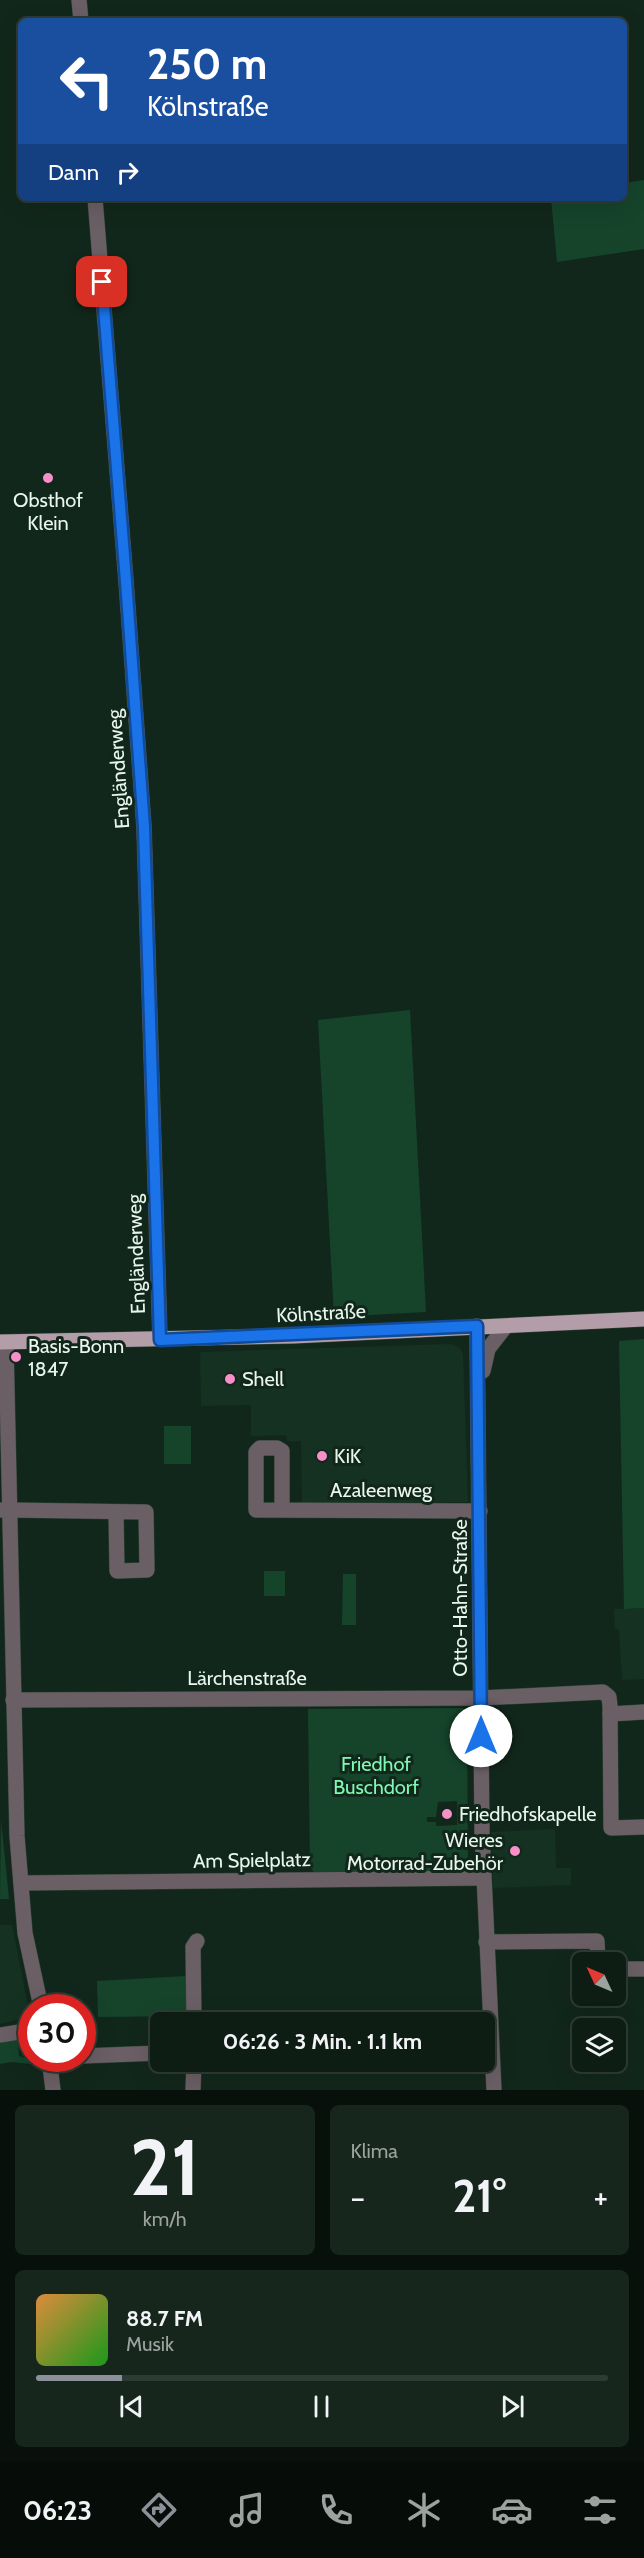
<!DOCTYPE html>
<html lang="de">
<meta charset="utf-8">
<style>
:root{--surface:#0e1d14;--page:#17261d;--text:#f1f3f6;--muted:#9ba2a0;--line:#2e3b34;--accent:#8c9099}
body{margin:0;font-family:Cabin,sans-serif;background:var(--page);color:var(--text);height:100vh;display:flex;flex-direction:column;font-size:22px;white-space:nowrap}
*{box-sizing:border-box;margin:0}
p{font-size:20px;color:var(--muted)}
.icon{flex:none;width:33px;height:33px;fill:none;stroke:currentColor;stroke-width:2;stroke-linecap:round;stroke-linejoin:round}
.map{position:relative;height:2090px;overflow:hidden}
.side{display:flex;flex-direction:column;gap:15px;padding:15px;background:#08100b;flex:1}
.side>*{flex:none}
.top-card{position:absolute;left:18px;top:18px;width:609px;height:183px;border-radius:9px;box-shadow:0 6px 24px #0002,0 0 0 2px var(--line);background:#1a4fa0;color:#fff;overflow:hidden}
.needle{width:39px;rotate:314deg}
.buttons{position:absolute;left:572px;top:1952px;display:grid;gap:12px}
.buttons a{display:grid;place-items:center;width:54px;height:54px;border-radius:9px;background:var(--surface);box-shadow:0 6px 24px #0002,0 0 0 2px var(--line);font-size:30px}
.speed{position:absolute;left:18px;top:1994px;display:flex;gap:12px;font-size:30px;font-weight:700;text-align:center}
.speed>*{display:grid;place-content:center;width:78px;height:78px;border-radius:50%;background:var(--surface);box-shadow:0 6px 24px #0002,0 0 0 2px var(--line);line-height:1}
.speed .limit{border:9px solid #d22;background:#fff;color:#111}
.pin{position:absolute;display:grid;place-items:center;width:51px;height:51px;color:#fff;margin:-26px;border-radius:12px;box-shadow:0 3px 9px #0006}
.me{position:absolute;width:66px;margin:-33px;rotate:0deg;stroke-linejoin:round;filter:drop-shadow(0 0 4px #0008)}
.turn{display:flex;align-items:center;gap:21px;height:126px;padding:0 30px;font-size:27px}
.turn .icon{width:78px;height:78px;stroke-width:2.5}
.turn b{display:block;font-size:42px;line-height:51px}
.then{display:flex;align-items:center;height:57px;padding:0 30px;background:#0003;gap:12px;font-size:22px}
.big{font-size:45px;font-weight:800;line-height:1.1}
.side .tile{flex:1;display:flex;flex-direction:column;justify-content:center;gap:9px;min-width:0;padding:0 21px;border-radius:9px;background:var(--page)}
.side .dial{align-items:center;gap:0}
.dial b{font-size:78px;line-height:1}
.song{display:flex;align-items:center;gap:18px}
.cover{width:72px;height:72px;border-radius:9px;background:linear-gradient(135deg,hsl(30 70% 55%),hsl(120 70% 35%))}
.played{height:6px;border-radius:3px;background:linear-gradient(90deg,var(--accent) 15%,var(--line) 15%)}
.keys{display:flex;justify-content:space-around;direction:ltr}
.heat{display:flex;justify-content:space-between;align-items:center;font-size:33px;direction:ltr}
.side .tiles{flex:1;display:grid;gap:15px;grid-template-columns:1fr 1fr}
.tile:last-child{grid-column:span 2}
.trip{position:absolute;left:150px;top:2012px;width:345px;height:60px;border-radius:9px;background:var(--surface);box-shadow:0 6px 24px #0002,0 0 0 2px var(--line);font-weight:800;line-height:60px;text-align:center}
.menu{display:flex;height:96px;justify-content:space-around;align-items:center;background:#060c08;color:var(--muted)}
.menu .icon{width:42px;height:42px}
.menu .selected{color:var(--accent)}
.menu b{font-size:27px;color:var(--text)}
.map>svg:first-child{display:block}
.built{fill:#153121}
.green{fill:#15442b;fill-rule:evenodd}
.lines{fill:none;stroke-linecap:round;stroke-linejoin:round}
.minor-casing{stroke:#304438;stroke-width:16}
.major-casing{stroke:#304438;stroke-width:16}
.minor{stroke:#6a5f64;stroke-width:15}
.major{stroke:#b39da8;stroke-width:15}
.route-casing{stroke:#114b97;stroke-width:15}
.route{stroke:#1a73e8;stroke-width:10}
.poi-dot{fill:#f98fc9;stroke:#12271b;stroke-width:2}
.labels{text-anchor:middle;dominant-baseline:central;stroke-width:6;stroke-linejoin:round;paint-order:stroke}
.poi-label{font-size:20px;fill:#e9f6ed;stroke:#12271b;text-anchor:start}
.street-label{font-size:20px;fill:#e9f6ed;stroke:#12271b}
.park-label{font-size:20px;fill:#7df9b2;stroke:#12271b}
</style>
<div class="map">
<svg width="644" height="2090" viewBox="0 0 644 2090">
<rect width="100%" height="100%" fill="#12271b"/>
<g class="built">
<path d="M 451,1344 L 460,1348 L 463,1354 L 468,1502 L 302,1503 L 301,1441 L 287,1441 L 286,1435 L 251,1436 L 251,1405 L 201,1406 L 200,1352 Z"/>
<path d="M 644,1608 L 644,1679 L 622,1680 L 619,1629 L 615,1629 L 614,1609 Z"/>
<path d="M 555,1829 L 556,1868 L 571,1868 L 571,1885 L 493,1888 L 491,1832 Z"/>
<path d="M 0,1925 L 12,1925 L 29,2011 L 25,2018 L 0,2024 Z"/>
</g>
<g class="green">
<path d="M 644,180 L 644,249 L 557,262 L 551,198 L 624,198 L 624,183 Z"/>
<path d="M 410,1010 L 426,1312 L 334,1317 L 318,1020 Z"/>
<path d="M 644,1339 L 644,1608 L 624,1609 L 619,1341 Z"/>
<rect x="164" y="1426" width="27" height="38"/>
<rect x="264" y="1571" width="21" height="25"/>
<path d="M 343,1574 L 356,1574 L 356,1625 L 342,1625 Z"/>
<path d="M 463,1708 L 467,1713 L 468,1871 L 314,1872 L 310,1867 L 308,1709 ZM 457,1801 L 457,1825 L 436,1826 L 436,1822 L 427,1822 L 427,1817 L 436,1817 L 438,1802 Z"/>
<path d="M 1,1820 L 9,1899 L 0,1899 Z"/>
<path d="M 186,1976 L 187,2016 L 98,2017 L 97,1981 Z"/>
<path d="M 21,2039 L 18,2044 L 19,2056 L 30,2060 L 41,2058 L 42,2065 L 11,2062 L 0,2064 L 0,2042 Z"/>
</g>
<g class="lines">
<g class="minor-casing">
<g id="minor">
<path d="M 79,0 L 81,21"/>
<path d="M 95,198 L 126,581 L 144,827 L 160,1339"/>
<path d="M 477,1326 L 482,1833 L 494,2090"/>
<path d="M 6,1343 L 17,1836 L 25,1933 L 41,2007"/>
<path d="M 483,1371 L 488,1349 L 506,1326"/>
<path d="M 0,1510 L 10,1510 L 146,1512 L 147,1570 L 117,1571 L 116,1512"/>
<path d="M 282,1510 L 282,1451 L 277,1448 L 260,1448 L 256,1452 L 256,1510 L 480,1511"/>
<path d="M 13,1700 L 481,1698 L 603,1692 L 609,1697 L 610,1706 L 611,1828 L 644,1827"/>
<path d="M 610,1714 L 644,1712"/>
<path d="M 21,1883 L 483,1878"/>
<path d="M 486,1942 L 597,1941 L 598,1962"/>
<path d="M 615,1969 L 644,1969"/>
<path d="M 194,2022 L 193,1947 L 197,1941"/>
<path d="M 0,2035 L 32,2030"/>
<path d="M 82,2056 L 160,2053"/>
<path d="M 49,2058 L 53,2090"/>
<path d="M 193,2090 L 194,2061"/>
</g>
</g>
<g class="major-casing">
<path id="major" d="M 0,1342 L 293,1336 L 644,1319"/>
</g>
<use href="#minor" class="minor"/>
<use href="#major" class="major"/>
</g>
<g class="lines">
<g class="route-casing">
<path id="route" d="M 102,282 L 126,581 L 144,827 L 160,1340 L 477,1326 L 481,1736"/>
</g>
<use href="#route" class="route"/>
</g>
<g class="poi-dot">
<circle cx="48" cy="478" r="6"/>
<circle cx="16" cy="1357" r="6"/>
<circle cx="230" cy="1379" r="6"/>
<circle cx="322" cy="1456" r="6"/>
<circle cx="447" cy="1814" r="6"/>
<circle cx="515" cy="1851" r="6"/>
</g>
<g class="labels">
<g class="poi-label">
<text x="48" y="500" text-anchor="middle">Obsthof<tspan x="48" dy="23">Klein</tspan></text>
<text x="28" y="1346">Basis-Bonn<tspan x="28" dy="23">1847</tspan></text>
<text x="242" y="1379">Shell</text>
<text x="334" y="1456">KiK</text>
<text x="459" y="1814">Friedhofskapelle</text>
<text x="503" y="1840" text-anchor="end">Wieres<tspan x="503" dy="23">Motorrad-Zubehör</tspan></text>
</g>
<g class="street-label">
<text transform="translate(118 769) rotate(-94)">Engländerweg</text>
<text transform="translate(136 1254) rotate(-92)">Engländerweg</text>
<text transform="translate(321 1313) rotate(-3)">Kölnstraße</text>
<text x="381" y="1490">Azaleenweg</text>
<text transform="translate(460 1598) rotate(-90)">Otto-Hahn-Straße</text>
<text x="247" y="1678">Lärchenstraße</text>
<text transform="translate(252 1860) rotate(-1)">Am Spielplatz</text>
</g>
<g class="park-label">
<text x="376" y="1764">Friedhof<tspan x="376" dy="23">Buschdorf</tspan></text>
</g>
</g>
</svg>
<div class="buttons">
<a><svg class="needle" viewBox="-14 -14 28 28"><path d="M0-13l5 13h-10z" fill="#e53935"/><path d="M0 13l5-13h-10z" fill="#9ba2a0"/></svg></a>
<a><svg class="icon" aria-label="layers" viewBox="0 0 24 24"><path d="M12 4l9 5-9 5-9-5zM3 14l9 5 9-5"/></svg></a>
</div>
<div class="speed"><div class="limit">30</div></div>
<div class="pin" style="left:102px;top:282px;background:#d93025"><svg class="icon" aria-label="arrive" viewBox="0 0 24 24"><path d="M6 21V4h12l-3 4 3 4H6"/></svg></div>
<svg class="me" style="left:481px;top:1736px" viewBox="-20 -20 40 40"><circle r="19" fill="#fff"/><path d="M0-13L10 11 0 6-10 11z" fill="#1a73e8"/></svg>
<div class="trip">06:26 · 3 Min. · 1.1 km</div>
<div class="top-card">
<div class="turn"><svg class="icon" aria-label="left" viewBox="0 0 24 24"><path d="M17 20v-9H6M10 6l-5 5 5 5"/></svg><div><b>250 m</b>Kölnstraße</div></div>
<div class="then">Dann<svg class="icon" aria-label="right" viewBox="0 0 24 24"><path d="M7 20v-9h11M14 6l5 5-5 5"/></svg></div>
</div>
</div>
<section class="side">
<div class="tiles">
<div class="tile dial"><b>21</b><p>km/h</p></div>
<div class="tile"><p>Klima</p>
<div class="heat"><a>−</a><b class="big">21°</b><a>+</a></div>
</div>
<div class="tile">
<div class="song"><i class="cover"></i><div><b>88.7 FM</b><p>Musik</p></div></div>
<div class="played"></div>
<div class="keys"><svg class="icon" aria-label="previous" viewBox="0 0 24 24"><path d="M18 5L8 12l10 7zM5 5v14"/></svg><svg class="icon" aria-label="pause" viewBox="0 0 24 24"><path d="M8 5v14M16 5v14"/></svg><svg class="icon" aria-label="next" viewBox="0 0 24 24"><path d="M6 5l10 7-10 7zM19 5v14"/></svg></div>
</div>
</div>
</section>
<nav class="menu">
<b>06:23</b>
<svg class="icon selected" aria-label="directions" viewBox="0 0 24 24"><path d="M12 3l9 9-9 9-9-9zM9 14v-3h6M13 9l2 2-2 2"/></svg>
<svg class="icon" aria-label="music" viewBox="0 0 24 24"><path d="M9 18V5l10-2v13"/><circle cx="6" cy="18" r="3"/><circle cx="16" cy="16" r="3"/></svg>
<svg class="icon" aria-label="phone" viewBox="0 0 24 24"><path d="M5 4h4l2 5-3 2q2 4 5 5l2-3 5 2v4C11 20 4 13 5 4z"/></svg>
<svg class="icon" aria-label="climate" viewBox="0 0 24 24"><path d="M12 3v18M4 7l16 10M4 17L20 7"/></svg>
<svg class="icon" aria-label="car" viewBox="0 0 24 24"><path d="M5 17H2v-5l4-1 3-4h7l3 4 3 1v5h-3M9 17h6M6 11h13"/><circle cx="7" cy="17" r="2"/><circle cx="17" cy="17" r="2"/></svg>
<svg class="icon" aria-label="filters" viewBox="0 0 24 24"><path d="M4 7h16M4 17h16"/><circle cx="9" cy="7" r="2"/><circle cx="15" cy="17" r="2"/></svg>
</nav>
